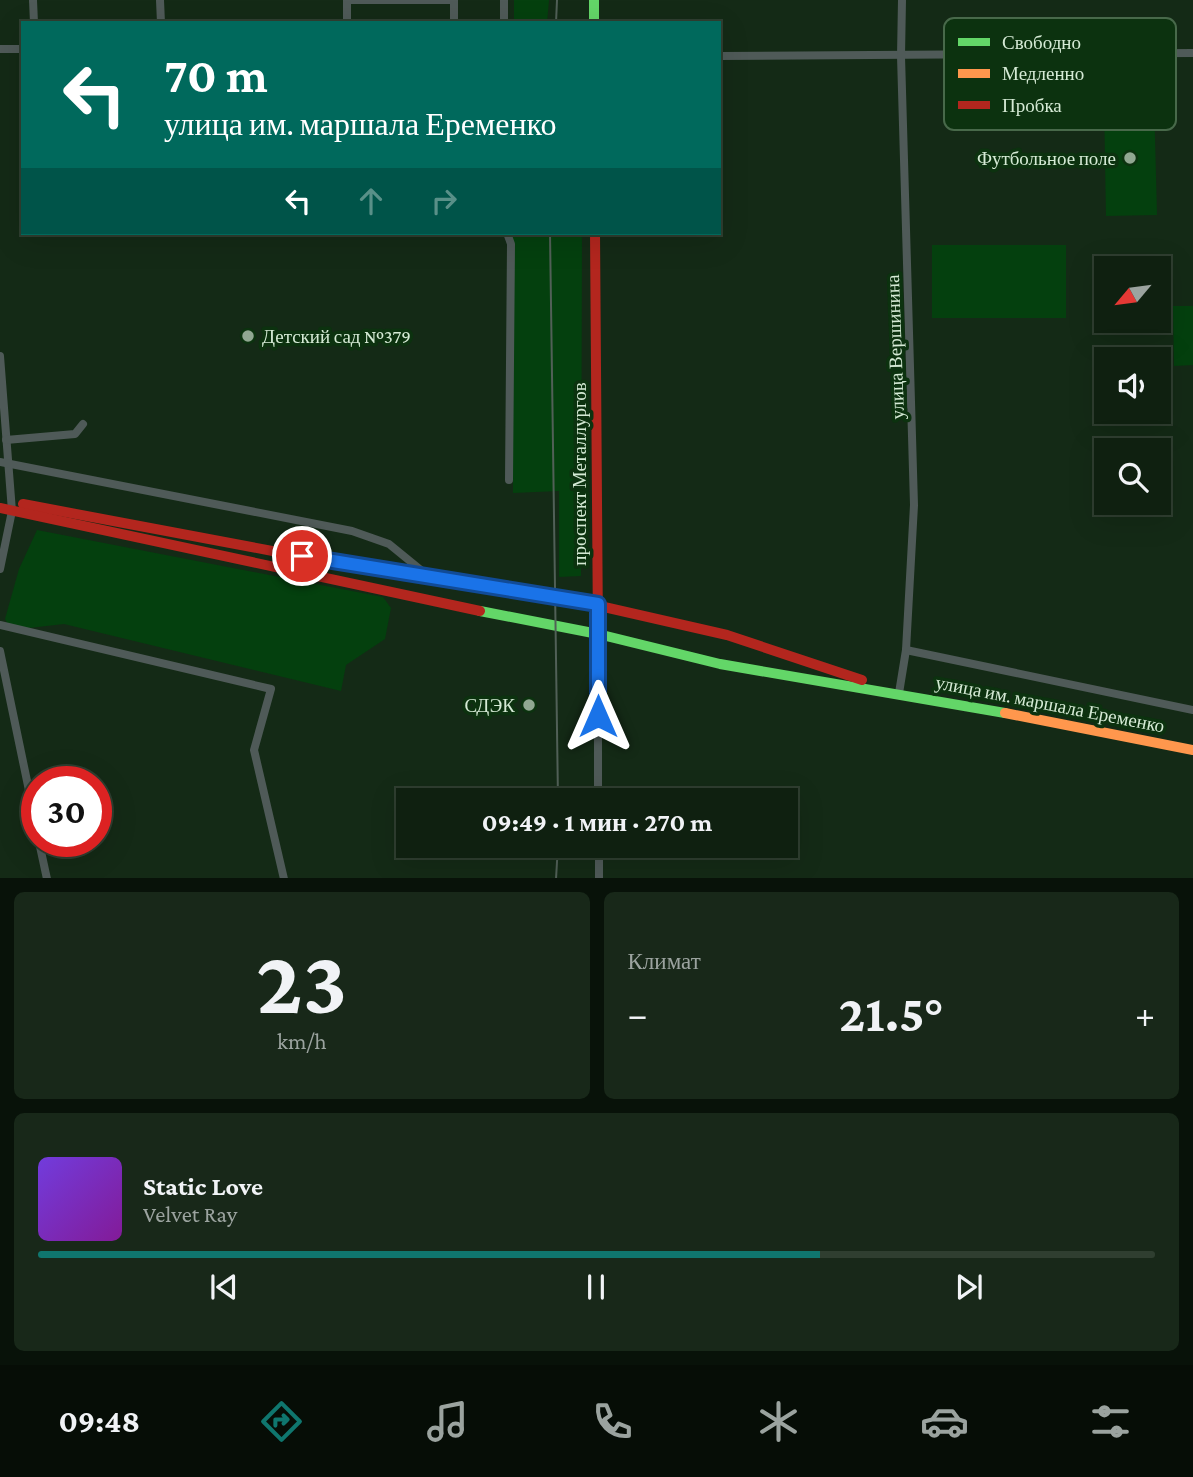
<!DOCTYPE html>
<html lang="ru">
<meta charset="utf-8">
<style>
:root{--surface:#0f2010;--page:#182819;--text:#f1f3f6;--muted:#9ba39f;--line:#2f3e30;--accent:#0f766e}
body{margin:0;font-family:"Crimson Pro",serif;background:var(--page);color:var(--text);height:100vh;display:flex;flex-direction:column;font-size:26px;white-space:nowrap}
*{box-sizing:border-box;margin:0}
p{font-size:23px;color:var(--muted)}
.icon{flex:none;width:38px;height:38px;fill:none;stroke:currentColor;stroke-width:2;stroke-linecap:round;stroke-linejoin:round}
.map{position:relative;height:878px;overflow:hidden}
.details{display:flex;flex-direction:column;gap:14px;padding:14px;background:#081209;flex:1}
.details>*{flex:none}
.top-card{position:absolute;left:21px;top:21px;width:700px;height:214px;border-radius:0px;box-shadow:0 7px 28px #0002,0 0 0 2px var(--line);background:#00695c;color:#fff;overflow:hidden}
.needle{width:46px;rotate:241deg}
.fabs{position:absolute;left:1094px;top:256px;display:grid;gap:14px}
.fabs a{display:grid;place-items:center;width:77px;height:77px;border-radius:0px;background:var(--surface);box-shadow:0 7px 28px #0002,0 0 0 2px var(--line);font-size:35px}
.speed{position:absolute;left:21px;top:766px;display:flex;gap:14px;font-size:35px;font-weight:700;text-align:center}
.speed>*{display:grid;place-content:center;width:91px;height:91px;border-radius:50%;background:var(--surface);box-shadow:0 7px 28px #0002,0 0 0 2px var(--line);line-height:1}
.speed .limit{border:10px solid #d22;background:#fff;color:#111}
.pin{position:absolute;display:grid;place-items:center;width:60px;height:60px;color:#fff;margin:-30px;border:4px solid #fff;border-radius:50%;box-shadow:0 2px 7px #0007}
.me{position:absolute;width:77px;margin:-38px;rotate:0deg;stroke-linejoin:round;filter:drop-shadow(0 0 5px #0008)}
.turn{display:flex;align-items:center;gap:24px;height:147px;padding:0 28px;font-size:32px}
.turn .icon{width:91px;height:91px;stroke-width:2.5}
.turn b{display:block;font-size:49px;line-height:60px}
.lanes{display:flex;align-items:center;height:66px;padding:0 28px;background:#0003;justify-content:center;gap:35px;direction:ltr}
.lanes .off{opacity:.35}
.big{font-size:52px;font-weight:700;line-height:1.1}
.details .widget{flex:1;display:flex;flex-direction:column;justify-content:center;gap:10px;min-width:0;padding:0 24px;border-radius:10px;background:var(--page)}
.details .dial{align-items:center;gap:0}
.dial b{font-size:91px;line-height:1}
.song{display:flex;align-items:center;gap:21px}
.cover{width:84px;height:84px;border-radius:10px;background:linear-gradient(135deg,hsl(260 70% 55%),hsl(290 70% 35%))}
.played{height:7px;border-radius:4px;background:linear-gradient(90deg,var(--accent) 70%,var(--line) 70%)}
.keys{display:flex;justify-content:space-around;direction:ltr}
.heat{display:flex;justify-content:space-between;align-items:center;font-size:38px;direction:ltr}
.details .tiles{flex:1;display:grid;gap:14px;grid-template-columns:1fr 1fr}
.widget:last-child{grid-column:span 2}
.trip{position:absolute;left:396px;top:788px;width:402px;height:70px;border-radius:0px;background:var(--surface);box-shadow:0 7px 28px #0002,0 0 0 2px var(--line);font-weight:700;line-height:70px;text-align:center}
.tabs{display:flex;height:112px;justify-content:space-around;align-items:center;background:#060d06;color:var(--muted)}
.tabs .icon{width:49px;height:49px}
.tabs .selected{color:var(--accent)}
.tabs b{font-size:32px;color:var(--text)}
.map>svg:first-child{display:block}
.green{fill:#04400e}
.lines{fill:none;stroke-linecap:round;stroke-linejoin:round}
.street{stroke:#4f5a58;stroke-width:8}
.fast{stroke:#63d668;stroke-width:10}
.slow{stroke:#ff974d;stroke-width:10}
.jam{stroke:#b3261e;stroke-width:10}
.tram{stroke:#516057;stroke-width:2}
.route-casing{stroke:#114b97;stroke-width:18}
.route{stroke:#1a73e8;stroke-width:12}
.poi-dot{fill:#91a792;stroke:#0c320f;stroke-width:2.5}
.labels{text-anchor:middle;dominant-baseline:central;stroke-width:7;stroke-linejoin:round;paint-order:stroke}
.poi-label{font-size:19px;fill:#d5ead5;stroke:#0c320f;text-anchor:end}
.street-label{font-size:19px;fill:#d5ead5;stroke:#0c320f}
.key{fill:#0c320f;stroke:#48694a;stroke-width:2}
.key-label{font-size:19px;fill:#d5ead5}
</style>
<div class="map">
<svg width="1193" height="879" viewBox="0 0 1193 879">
<rect width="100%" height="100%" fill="#142a16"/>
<g class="green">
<path d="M 514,0 L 549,0 L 547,23 L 514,23 Z"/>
<path d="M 1154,100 L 1157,215 L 1106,216 L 1104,101 Z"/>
<path d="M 513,233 L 582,233 L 581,576 L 559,577 L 559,491 L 513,493 Z"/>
<rect x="932" y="245" width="134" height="73"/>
<path d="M 1173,306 L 1193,306 L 1193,365 L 1174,366 Z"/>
<path d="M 37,530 L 383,597 L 391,608 L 385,639 L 346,665 L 341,691 L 64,624 L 11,630 L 5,619 L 19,569 Z"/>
</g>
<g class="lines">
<g class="street">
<path d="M 33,0 L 34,23"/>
<path d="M 160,0 L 161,23"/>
<path d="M 347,0 L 454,0"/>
<path d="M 347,0 L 347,23"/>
<path d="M 454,0 L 454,23"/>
<path d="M 504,23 L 504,0"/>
<path d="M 0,49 L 23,49"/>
<path d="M 719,56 L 1193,53"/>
<path d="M 507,233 L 511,244 L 509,480"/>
<path d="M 0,356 L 12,511 L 0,569"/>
<path d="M 6,440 L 75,434 L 83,424"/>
<path d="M 0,462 L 352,531 L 389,544 L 427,575"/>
<path d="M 0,625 L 271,689 L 254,750 L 284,879"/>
<path d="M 598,634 L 598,800"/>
<path d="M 906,650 L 1193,710"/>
<path d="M 0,651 L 37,829"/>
<path d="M 899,693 L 906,650 L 914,505 L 901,56 L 902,0"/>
<path d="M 39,842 L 47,879"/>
<path d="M 599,845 L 599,879"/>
</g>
<g class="fast">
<path d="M 594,0 L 594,23"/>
<path d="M 480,611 L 598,634 L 720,664 L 1005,713"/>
</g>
<g class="slow">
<path d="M 283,553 L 569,599"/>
<path d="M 1005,713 L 1193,750"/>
</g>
<g class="jam">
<path d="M 595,233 L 598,634"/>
<path d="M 23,504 L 283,553"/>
<path d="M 0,508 L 480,611"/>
<path d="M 569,599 L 727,635 L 862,680"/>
</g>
<g class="tram">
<path d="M 556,23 L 557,0"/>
<path d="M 550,233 L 558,800"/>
<path d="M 556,879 L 558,845"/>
</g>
</g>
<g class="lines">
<g class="route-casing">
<path id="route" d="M 302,556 L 598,604 L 598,716"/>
</g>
<use href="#route" class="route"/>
</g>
<g class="poi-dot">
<circle cx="1130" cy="158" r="7"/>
<circle cx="248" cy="336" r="7"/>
<circle cx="529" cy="705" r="7"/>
</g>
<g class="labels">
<g class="poi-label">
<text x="1116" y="158">Футбольное поле</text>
<text x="262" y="336" text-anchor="start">Детский сад №379</text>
<text x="515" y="705">СДЭК</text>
</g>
<g class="street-label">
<text transform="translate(895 347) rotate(-92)">улица Вершинина</text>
<text transform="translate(579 474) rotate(-90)">проспект Металлургов</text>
<text transform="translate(1050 704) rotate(11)">улица им. маршала Еременко</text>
</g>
</g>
<rect x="944" y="18" width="232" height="112" rx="10" class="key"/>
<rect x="958" y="38" width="32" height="8" fill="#63d668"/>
<rect x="958" y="69" width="32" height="9" fill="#ff974d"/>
<rect x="958" y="101" width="32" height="8" fill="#b3261e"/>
<g class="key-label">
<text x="1002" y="49">Свободно</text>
<text x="1002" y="80">Медленно</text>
<text x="1002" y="112">Пробка</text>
</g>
</svg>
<div class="fabs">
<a><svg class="needle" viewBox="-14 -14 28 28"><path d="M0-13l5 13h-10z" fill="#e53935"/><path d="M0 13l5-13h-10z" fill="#9ba39f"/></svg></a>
<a><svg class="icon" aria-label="sound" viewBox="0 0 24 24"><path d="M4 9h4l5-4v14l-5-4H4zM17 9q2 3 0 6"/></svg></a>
<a><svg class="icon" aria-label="search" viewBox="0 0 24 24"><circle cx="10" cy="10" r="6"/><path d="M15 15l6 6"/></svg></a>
</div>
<div class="speed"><div class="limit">30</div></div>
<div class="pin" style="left:302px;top:556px;background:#d93025"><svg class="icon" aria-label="arrive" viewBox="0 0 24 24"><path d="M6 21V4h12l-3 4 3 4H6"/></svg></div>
<svg class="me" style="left:598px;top:716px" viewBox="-20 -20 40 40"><path d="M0-17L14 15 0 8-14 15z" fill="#1a73e8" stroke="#fff" stroke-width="4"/></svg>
<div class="trip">09:49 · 1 мин · 270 m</div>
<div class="top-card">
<div class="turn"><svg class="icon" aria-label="left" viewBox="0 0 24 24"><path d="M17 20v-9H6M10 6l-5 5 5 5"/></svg><div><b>70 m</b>улица им. маршала Еременко</div></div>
<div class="lanes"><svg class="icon" aria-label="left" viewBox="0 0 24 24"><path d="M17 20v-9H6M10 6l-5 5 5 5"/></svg><svg class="icon off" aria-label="ahead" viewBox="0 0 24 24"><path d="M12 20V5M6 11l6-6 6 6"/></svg><svg class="icon off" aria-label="right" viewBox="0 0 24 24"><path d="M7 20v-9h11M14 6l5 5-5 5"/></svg></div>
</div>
</div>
<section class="details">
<div class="tiles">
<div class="widget dial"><b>23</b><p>km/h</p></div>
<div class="widget"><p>Климат</p>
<div class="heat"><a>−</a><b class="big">21.5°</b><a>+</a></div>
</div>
<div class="widget">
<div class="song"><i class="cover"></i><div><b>Static Love</b><p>Velvet Ray</p></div></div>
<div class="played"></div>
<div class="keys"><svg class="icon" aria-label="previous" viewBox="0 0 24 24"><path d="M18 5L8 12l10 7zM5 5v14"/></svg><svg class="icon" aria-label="pause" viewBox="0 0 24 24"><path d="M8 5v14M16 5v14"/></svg><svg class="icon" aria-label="next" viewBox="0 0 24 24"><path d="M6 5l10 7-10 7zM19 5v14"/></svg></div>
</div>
</div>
</section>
<nav class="tabs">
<b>09:48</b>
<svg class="icon selected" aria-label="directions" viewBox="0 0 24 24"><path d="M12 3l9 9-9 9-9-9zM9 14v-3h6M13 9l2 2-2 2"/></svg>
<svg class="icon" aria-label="music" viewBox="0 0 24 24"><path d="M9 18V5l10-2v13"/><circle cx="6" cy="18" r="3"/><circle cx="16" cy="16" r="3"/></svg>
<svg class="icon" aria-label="phone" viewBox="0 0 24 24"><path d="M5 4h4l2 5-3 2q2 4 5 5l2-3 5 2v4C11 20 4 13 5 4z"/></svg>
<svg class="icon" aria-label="climate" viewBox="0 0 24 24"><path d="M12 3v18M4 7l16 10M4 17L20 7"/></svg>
<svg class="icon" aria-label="car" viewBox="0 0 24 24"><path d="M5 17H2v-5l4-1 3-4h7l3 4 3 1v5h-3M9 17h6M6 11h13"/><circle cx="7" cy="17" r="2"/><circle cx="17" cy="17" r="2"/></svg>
<svg class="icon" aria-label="filters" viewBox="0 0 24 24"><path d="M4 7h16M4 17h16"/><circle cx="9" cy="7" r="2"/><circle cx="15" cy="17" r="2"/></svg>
</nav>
